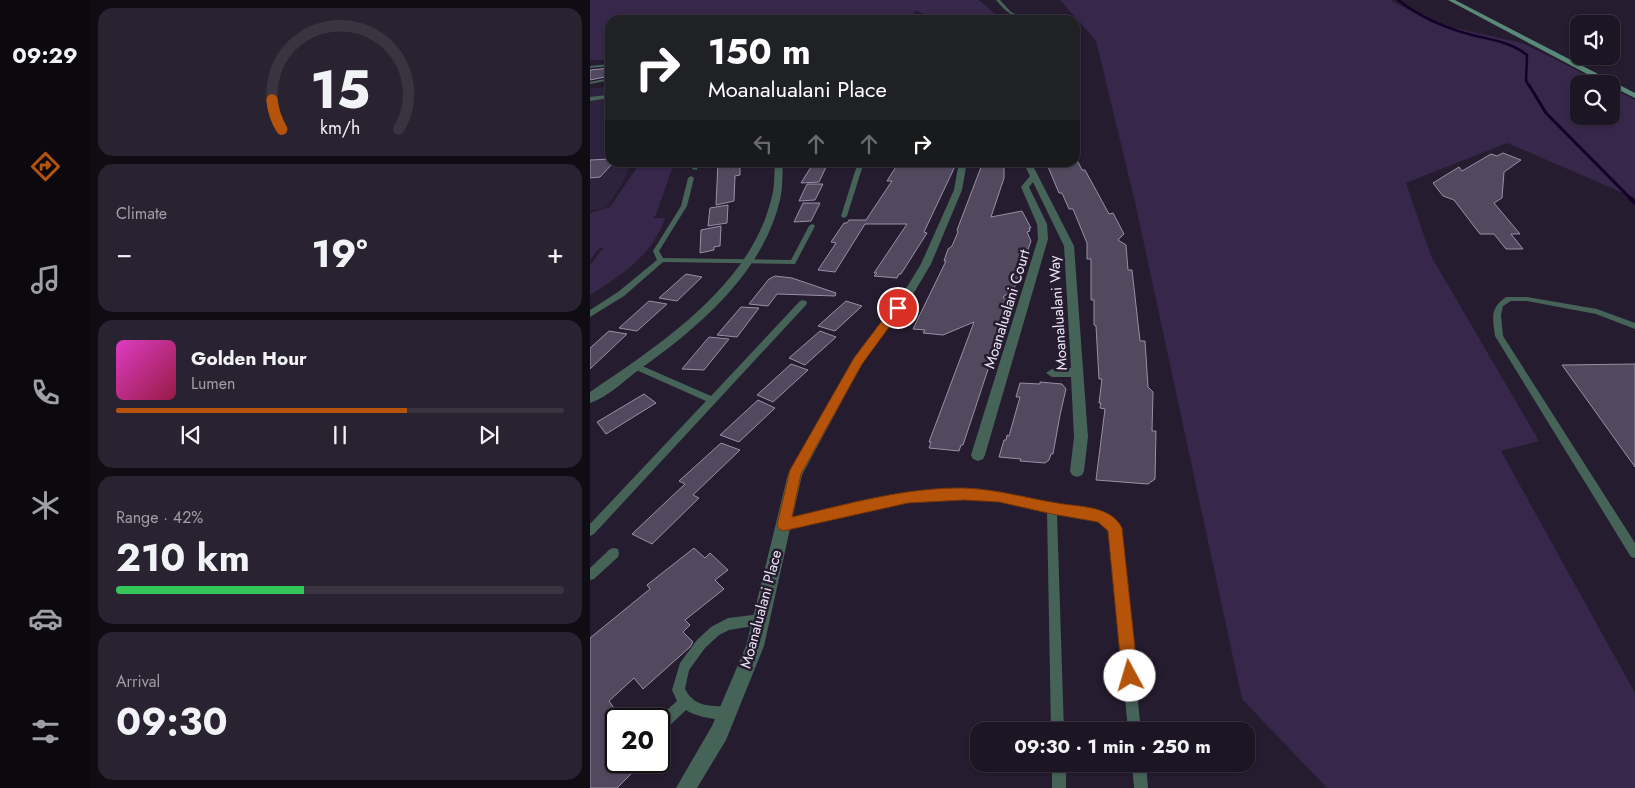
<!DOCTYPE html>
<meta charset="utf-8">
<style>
:root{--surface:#1c1523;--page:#292230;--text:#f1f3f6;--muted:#a09fa6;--line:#3a3441;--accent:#b45309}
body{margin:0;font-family:Jost,sans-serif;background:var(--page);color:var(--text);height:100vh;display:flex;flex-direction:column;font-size:19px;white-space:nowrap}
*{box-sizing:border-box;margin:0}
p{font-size:16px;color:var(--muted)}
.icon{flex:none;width:28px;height:28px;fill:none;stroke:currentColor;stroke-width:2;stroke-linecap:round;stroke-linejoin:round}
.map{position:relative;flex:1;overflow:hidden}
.side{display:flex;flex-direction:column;gap:8px;padding:8px;background:#0f0c13;width:500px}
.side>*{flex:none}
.hud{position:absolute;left:15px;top:15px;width:475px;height:152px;border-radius:15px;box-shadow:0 1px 4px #0004,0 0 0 1px var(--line);background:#202124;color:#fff;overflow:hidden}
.controls{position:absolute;left:980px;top:15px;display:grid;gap:10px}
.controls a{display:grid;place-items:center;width:50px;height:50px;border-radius:10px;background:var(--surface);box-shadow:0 1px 4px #0004,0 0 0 1px var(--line);font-size:25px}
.speed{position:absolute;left:15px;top:708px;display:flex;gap:10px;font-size:25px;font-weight:700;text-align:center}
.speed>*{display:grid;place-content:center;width:65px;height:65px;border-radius:50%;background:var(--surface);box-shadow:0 1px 4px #0004,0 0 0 1px var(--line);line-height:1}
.speed .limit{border:2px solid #111;border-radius:8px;background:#fff;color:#111}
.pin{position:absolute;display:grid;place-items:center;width:42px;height:42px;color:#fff;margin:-21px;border:2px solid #fff;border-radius:50%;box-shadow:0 1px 5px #0007}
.me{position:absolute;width:55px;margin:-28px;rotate:354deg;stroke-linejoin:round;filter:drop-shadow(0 0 4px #0008)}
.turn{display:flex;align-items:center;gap:18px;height:105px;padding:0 20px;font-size:22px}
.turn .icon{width:65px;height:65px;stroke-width:2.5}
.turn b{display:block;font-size:35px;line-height:42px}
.lanes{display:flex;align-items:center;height:48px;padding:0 20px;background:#0003;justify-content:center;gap:25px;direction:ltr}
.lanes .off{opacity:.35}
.big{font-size:38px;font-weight:700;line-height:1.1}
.side .tile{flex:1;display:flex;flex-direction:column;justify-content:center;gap:8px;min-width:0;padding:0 18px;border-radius:15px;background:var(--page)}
.side .dial{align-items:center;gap:0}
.dial svg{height:130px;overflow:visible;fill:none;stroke:var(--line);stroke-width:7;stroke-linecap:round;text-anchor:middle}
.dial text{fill:var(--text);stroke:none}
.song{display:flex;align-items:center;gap:15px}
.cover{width:60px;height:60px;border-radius:8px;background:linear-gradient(135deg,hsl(310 70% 55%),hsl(340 70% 35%))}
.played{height:5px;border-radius:2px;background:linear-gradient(90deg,var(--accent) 65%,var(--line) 65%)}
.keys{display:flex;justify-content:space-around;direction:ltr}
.heat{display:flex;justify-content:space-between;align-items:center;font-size:28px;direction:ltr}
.charge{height:8px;border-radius:4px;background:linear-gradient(90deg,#34c759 42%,var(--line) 0)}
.trip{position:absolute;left:380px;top:722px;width:285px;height:50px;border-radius:15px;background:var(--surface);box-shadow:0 1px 4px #0004,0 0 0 1px var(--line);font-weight:700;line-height:50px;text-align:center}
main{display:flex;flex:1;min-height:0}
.dock{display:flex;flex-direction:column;width:90px;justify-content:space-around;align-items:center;background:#0b080e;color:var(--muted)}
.dock .icon{width:35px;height:35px}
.dock .current{color:var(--accent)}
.dock b{font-size:22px;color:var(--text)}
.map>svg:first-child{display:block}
.built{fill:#2e233c}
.green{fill:#37274a}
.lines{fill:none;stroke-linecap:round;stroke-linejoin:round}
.stream-far2{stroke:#140028;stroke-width:2.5}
.stream-far1{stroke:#140028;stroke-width:3}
.stream{stroke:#140028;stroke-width:4}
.building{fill:#52495f;stroke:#998fa8}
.lane{fill:#466358;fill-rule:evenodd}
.street{fill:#466358;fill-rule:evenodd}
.secondary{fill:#598978;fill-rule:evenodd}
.route{fill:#b45309;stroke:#753606}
.labels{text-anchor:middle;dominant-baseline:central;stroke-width:5;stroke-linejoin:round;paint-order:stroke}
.street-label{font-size:15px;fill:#ede7f5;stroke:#251c2f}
</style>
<main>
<nav class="dock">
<b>09:29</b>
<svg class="icon current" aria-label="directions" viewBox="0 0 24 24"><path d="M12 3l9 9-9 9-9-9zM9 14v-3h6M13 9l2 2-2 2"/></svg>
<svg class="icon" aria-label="music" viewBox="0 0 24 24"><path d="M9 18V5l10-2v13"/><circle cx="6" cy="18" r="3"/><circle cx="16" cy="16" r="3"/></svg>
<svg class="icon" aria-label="phone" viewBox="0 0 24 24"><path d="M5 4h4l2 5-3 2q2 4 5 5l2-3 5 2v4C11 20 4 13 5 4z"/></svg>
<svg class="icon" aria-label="climate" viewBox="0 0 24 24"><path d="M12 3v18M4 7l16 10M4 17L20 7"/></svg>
<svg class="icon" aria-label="car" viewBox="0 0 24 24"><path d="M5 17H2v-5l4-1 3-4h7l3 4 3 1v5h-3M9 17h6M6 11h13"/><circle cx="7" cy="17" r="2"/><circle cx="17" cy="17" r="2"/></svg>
<svg class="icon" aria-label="filters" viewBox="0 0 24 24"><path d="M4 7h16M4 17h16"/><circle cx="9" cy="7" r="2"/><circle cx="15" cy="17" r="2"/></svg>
</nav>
<section class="side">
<div class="tile dial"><svg viewBox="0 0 100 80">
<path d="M14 69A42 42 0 1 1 86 69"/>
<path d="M14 69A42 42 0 0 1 8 51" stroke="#b45309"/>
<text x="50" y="56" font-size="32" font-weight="700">15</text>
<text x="50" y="72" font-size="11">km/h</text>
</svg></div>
<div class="tile"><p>Climate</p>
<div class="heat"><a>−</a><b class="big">19°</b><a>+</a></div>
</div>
<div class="tile">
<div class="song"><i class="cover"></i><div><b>Golden Hour</b><p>Lumen</p></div></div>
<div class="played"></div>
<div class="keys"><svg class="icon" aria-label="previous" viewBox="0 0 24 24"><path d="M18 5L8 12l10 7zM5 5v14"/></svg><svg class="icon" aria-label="pause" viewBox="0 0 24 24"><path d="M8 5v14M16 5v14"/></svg><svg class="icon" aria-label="next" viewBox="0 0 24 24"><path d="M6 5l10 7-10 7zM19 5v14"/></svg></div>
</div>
<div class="tile"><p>Range · 42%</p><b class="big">210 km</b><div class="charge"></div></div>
<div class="tile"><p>Arrival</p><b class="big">09:30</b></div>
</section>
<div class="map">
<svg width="1045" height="788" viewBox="0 0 1045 788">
<rect width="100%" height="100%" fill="#251c2f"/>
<path class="built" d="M 20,86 L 20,162 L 40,163 L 35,179 L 17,207 L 0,211 L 0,89 Z"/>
<g class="green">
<path d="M 0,0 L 389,0 L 412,20 L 346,20 L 325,10 L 321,20 L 20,20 L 20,60 L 0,60 Z"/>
<path d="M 470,0 L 800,0 L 843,23 L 932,43 L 1014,84 L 989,84 L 989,116 L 1021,116 L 1021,88 L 1045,100 L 1045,198 L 917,143 L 816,183 L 841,256 L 949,441 L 911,451 L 1045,693 L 1045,788 L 737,788 L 652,699 L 545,202 L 506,41 Z"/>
<path d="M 46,163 L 84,163 L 66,215 L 62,218 L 75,218 C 62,256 33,274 0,295 L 0,265 L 14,247 L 7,250 L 0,261 L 0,213 L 20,207 L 46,169 Z"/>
</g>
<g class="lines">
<path class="stream-far2" d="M 808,0 C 830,17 855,28 882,35 C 902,40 921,42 937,55 L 936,81 L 940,87"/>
<path class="stream-far1" d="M 939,85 L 956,113 L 1041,199"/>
<path class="stream" d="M 1040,198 L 1045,203"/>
</g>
<g class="building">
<path d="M 20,68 L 20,76 L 0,80 L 0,70 Z"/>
<path d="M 913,153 L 931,160 L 914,172 L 912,198 L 904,203 L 930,234 L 921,234 L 933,249 L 916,249 L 904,234 L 890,234 L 864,200 L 853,196 L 843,183 L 869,167 L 872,171 L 901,154 L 907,156 Z"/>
<path d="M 20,159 L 20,162 L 24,162 L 10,177 L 0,178 L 0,160 Z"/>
<path d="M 128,162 L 150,162 L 150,175 L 145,176 L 144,201 L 126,205 Z"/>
<path d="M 309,162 L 367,162 L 334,232 L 337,233 L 311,274 L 309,274 L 307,278 L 284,276 L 287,273 L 284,273 L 317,224 L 275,224 L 245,272 L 228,270 L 246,243 L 241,242 L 254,223 L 257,223 L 259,220 L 276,220 L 302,181 L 297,181 Z"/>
<path d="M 393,162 L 414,162 L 414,178 L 401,217 L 432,211 L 441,228 L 439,228 L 440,231 L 437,232 L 441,241 L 424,289 L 413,297 L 420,303 L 373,445 L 371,445 L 369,451 L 339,448 L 341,442 L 339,442 L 384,322 L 353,335 L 333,333 L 335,330 L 323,329 L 356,261 L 354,261 L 358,249 L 362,246 L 368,232 L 367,230 Z"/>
<path d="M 456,162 L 488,162 L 492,170 L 495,170 L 519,214 L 523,213 L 534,234 L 528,240 L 536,245 L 538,270 L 542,270 L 550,341 L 555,341 L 558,387 L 563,392 L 562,431 L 566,431 L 565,479 L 558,484 L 506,480 L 515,409 L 510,408 L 511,403 L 509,403 L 512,379 L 509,379 L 506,326 L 504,325 L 504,300 L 501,300 L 501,259 L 497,259 L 497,243 L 483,209 L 479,209 L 472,193 L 469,193 Z"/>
<path d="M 237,165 L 229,182 L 211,183 L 221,167 Z"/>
<path d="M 217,184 L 233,184 L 225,200 L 209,201 Z"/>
<path d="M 213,203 L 230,203 L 221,221 L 204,222 Z"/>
<path d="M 138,205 L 137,223 L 118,226 L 120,208 Z"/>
<path d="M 131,226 L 130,246 L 124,247 L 124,250 L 110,253 L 111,230 Z"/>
<path d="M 96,274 L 112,277 L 87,301 L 69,298 Z"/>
<path d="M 185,276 L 202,278 L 246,293 L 245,296 L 187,294 L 178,306 L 159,304 L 179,279 Z"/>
<path d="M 59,301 L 77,304 L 47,331 L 29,328 Z"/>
<path d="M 256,301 L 272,306 L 245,331 L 228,326 Z"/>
<path d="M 151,307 L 169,308 L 147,337 L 127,335 Z"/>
<path d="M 19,331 L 37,334 L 0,369 L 0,348 Z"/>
<path d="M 230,331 L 246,337 L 215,365 L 199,358 Z"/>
<path d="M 119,337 L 139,339 L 114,370 L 92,369 Z"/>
<path d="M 201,364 L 218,370 L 183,402 L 167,395 Z"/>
<path d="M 1045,364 L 1045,467 L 972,365 Z"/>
<path d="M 450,382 L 472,384 L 476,389 L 470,415 L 463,454 L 461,454 L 459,460 L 455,463 L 430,461 L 431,459 L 409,457 L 414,440 L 416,440 L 417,435 L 419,436 L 430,397 L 426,397 L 430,383 L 450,384 Z"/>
<path d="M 54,394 L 66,403 L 16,434 L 7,422 Z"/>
<path d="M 168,400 L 185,408 L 149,442 L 130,435 Z"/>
<path d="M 131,443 L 150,450 L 103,495 L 109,498 L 62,544 L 42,534 L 95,484 L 89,481 Z"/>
<path d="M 104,548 L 115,558 L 120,553 L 138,570 L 125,580 L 134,589 L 95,620 L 100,625 L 93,632 L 103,642 L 100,647 L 53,689 L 44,678 L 19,701 L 26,711 L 26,761 L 33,761 L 42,773 L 27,788 L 0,788 L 0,638 L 60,589 L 57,585 Z"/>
</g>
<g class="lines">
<g class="lane">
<path d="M 406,0 L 410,0 L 421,12 L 440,20 C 425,20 415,11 406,0 Z"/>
<path d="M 20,64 L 20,66 L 0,68 L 0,66 Z"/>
<path d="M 20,78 L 20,80 L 0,84 L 0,82 Z"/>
<path d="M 102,162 L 108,162 L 107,170 L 102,169 Z"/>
<path d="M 268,162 L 274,162 L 257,216 L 254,218 L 252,217 L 251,216 Z"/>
<path d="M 101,176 L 104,178 L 97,206 L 69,251 L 73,258 L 201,260 L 219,226 L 222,224 L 224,225 L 225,226 L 205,264 L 73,262 L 34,296 L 0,317 L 0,310 L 28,292 L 67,260 L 63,251 L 91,206 L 98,178 Z"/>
<path d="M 916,297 L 937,297 L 1007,309 L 1045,323 L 1045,329 L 1006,314 L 937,301 L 921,301 L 913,306 L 911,315 L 913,336 L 1045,543 L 1045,558 L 1041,557 L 905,336 C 903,318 899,309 916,297 Z"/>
<path d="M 213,300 L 216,301 L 217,303 L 216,305 L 4,534 L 0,536 L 0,524 L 116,401 L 44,369 L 43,367 L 44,365 L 50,365 L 121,396 L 210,301 Z"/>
<path d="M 374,490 L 409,492 L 462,504 L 511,511 C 518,514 527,521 530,528 L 551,731 L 538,731 L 520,530 L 509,520 L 467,514 L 474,731 L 461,731 L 457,512 C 441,508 425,503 408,500 C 336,490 263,514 193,530 L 189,528 L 188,525 L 189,522 L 193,520 L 318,493 Z"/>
<path d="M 24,548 L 28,549 L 29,553 L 28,557 L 4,579 L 0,580 L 0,568 L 20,549 Z"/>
<path d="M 171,614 L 175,616 L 177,620 L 175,624 L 139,630 L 129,635 L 115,648 L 99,670 L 95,689 C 105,708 120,705 139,707 L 144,708 L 145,713 L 144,718 C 132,722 106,717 96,710 L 74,731 L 69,732 L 69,719 L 67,719 L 87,701 L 82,690 L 90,663 L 107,640 L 121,627 L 138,618 Z"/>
<rect x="462" y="764" width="14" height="24"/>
<path d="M 542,764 L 556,764 L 558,788 L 544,788 Z"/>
</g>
<g class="street">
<path d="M 17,95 L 19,96 L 19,98 L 0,101 L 0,97 Z"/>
<path d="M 185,162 L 193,162 C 192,175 193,188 190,200 C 173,273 108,328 50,369 C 35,380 18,397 0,403 L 0,392 C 69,345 160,286 181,200 C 185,188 184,175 185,162 Z"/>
<path d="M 369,162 L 377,162 L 372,190 L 341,264 L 325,291 L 272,364 L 212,475 L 174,646 L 136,740 L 107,788 L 86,788 L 122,726 L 156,646 L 198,474 L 264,358 L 317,287 L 331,264 L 364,190 Z"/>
<path d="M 433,162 L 441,162 L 484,246 L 498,437 L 494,471 L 492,475 L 487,477 L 482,475 L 480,471 L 484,437 L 481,377 L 462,377 L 456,373 L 462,369 L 481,368 L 474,246 L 443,182 L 439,187 L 457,224 L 458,239 L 395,455 L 393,459 L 388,461 L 383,459 L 381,455 L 448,239 L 447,224 L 431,187 L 440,176 Z"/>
</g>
<path class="secondary" d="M 858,0 L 865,0 L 1045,93 L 1045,98 L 1021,86 L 1021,84 L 1016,84 Z"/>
</g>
<path class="route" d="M 308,304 L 313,308 L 272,364 L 211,474 L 202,517 C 258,504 316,487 374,488 C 406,489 436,498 467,503 C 488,507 521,505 532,528 L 548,676 L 545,682 L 540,684 L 534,682 L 532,676 L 518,531 L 508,522 L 462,514 L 409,502 L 374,500 L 318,503 L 193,531 L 189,529 L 187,525 L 200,470 L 264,358 L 304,305 Z"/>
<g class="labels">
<g class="street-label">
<text transform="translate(417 309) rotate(-73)">Moanalualani Court</text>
<text transform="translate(468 313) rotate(-94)">Moanalualani Way</text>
<text transform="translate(171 609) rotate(-75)">Moanalualani Place</text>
</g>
</g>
</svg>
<div class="controls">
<a><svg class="icon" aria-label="sound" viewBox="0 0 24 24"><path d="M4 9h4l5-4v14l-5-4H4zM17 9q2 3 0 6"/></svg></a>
<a><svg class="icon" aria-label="search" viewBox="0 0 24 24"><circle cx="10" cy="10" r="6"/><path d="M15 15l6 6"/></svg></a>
</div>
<div class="speed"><div class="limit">20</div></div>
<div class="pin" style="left:308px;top:308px;background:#d93025"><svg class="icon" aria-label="arrive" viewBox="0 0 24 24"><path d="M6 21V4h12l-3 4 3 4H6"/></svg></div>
<svg class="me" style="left:540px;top:676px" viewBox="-20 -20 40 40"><circle r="19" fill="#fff"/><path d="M0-13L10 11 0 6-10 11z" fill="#b45309"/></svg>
<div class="trip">09:30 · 1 min · 250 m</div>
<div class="hud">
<div class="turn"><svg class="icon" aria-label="right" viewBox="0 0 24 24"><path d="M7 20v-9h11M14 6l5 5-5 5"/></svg><div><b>150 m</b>Moanalualani Place</div></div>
<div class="lanes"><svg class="icon off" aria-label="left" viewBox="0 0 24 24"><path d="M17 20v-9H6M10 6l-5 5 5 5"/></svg><svg class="icon off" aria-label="ahead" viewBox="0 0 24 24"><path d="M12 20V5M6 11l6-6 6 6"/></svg><svg class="icon off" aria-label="ahead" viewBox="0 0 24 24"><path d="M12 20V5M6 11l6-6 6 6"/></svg><svg class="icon" aria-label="right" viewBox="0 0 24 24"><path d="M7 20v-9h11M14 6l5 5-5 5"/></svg></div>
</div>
</div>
</main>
